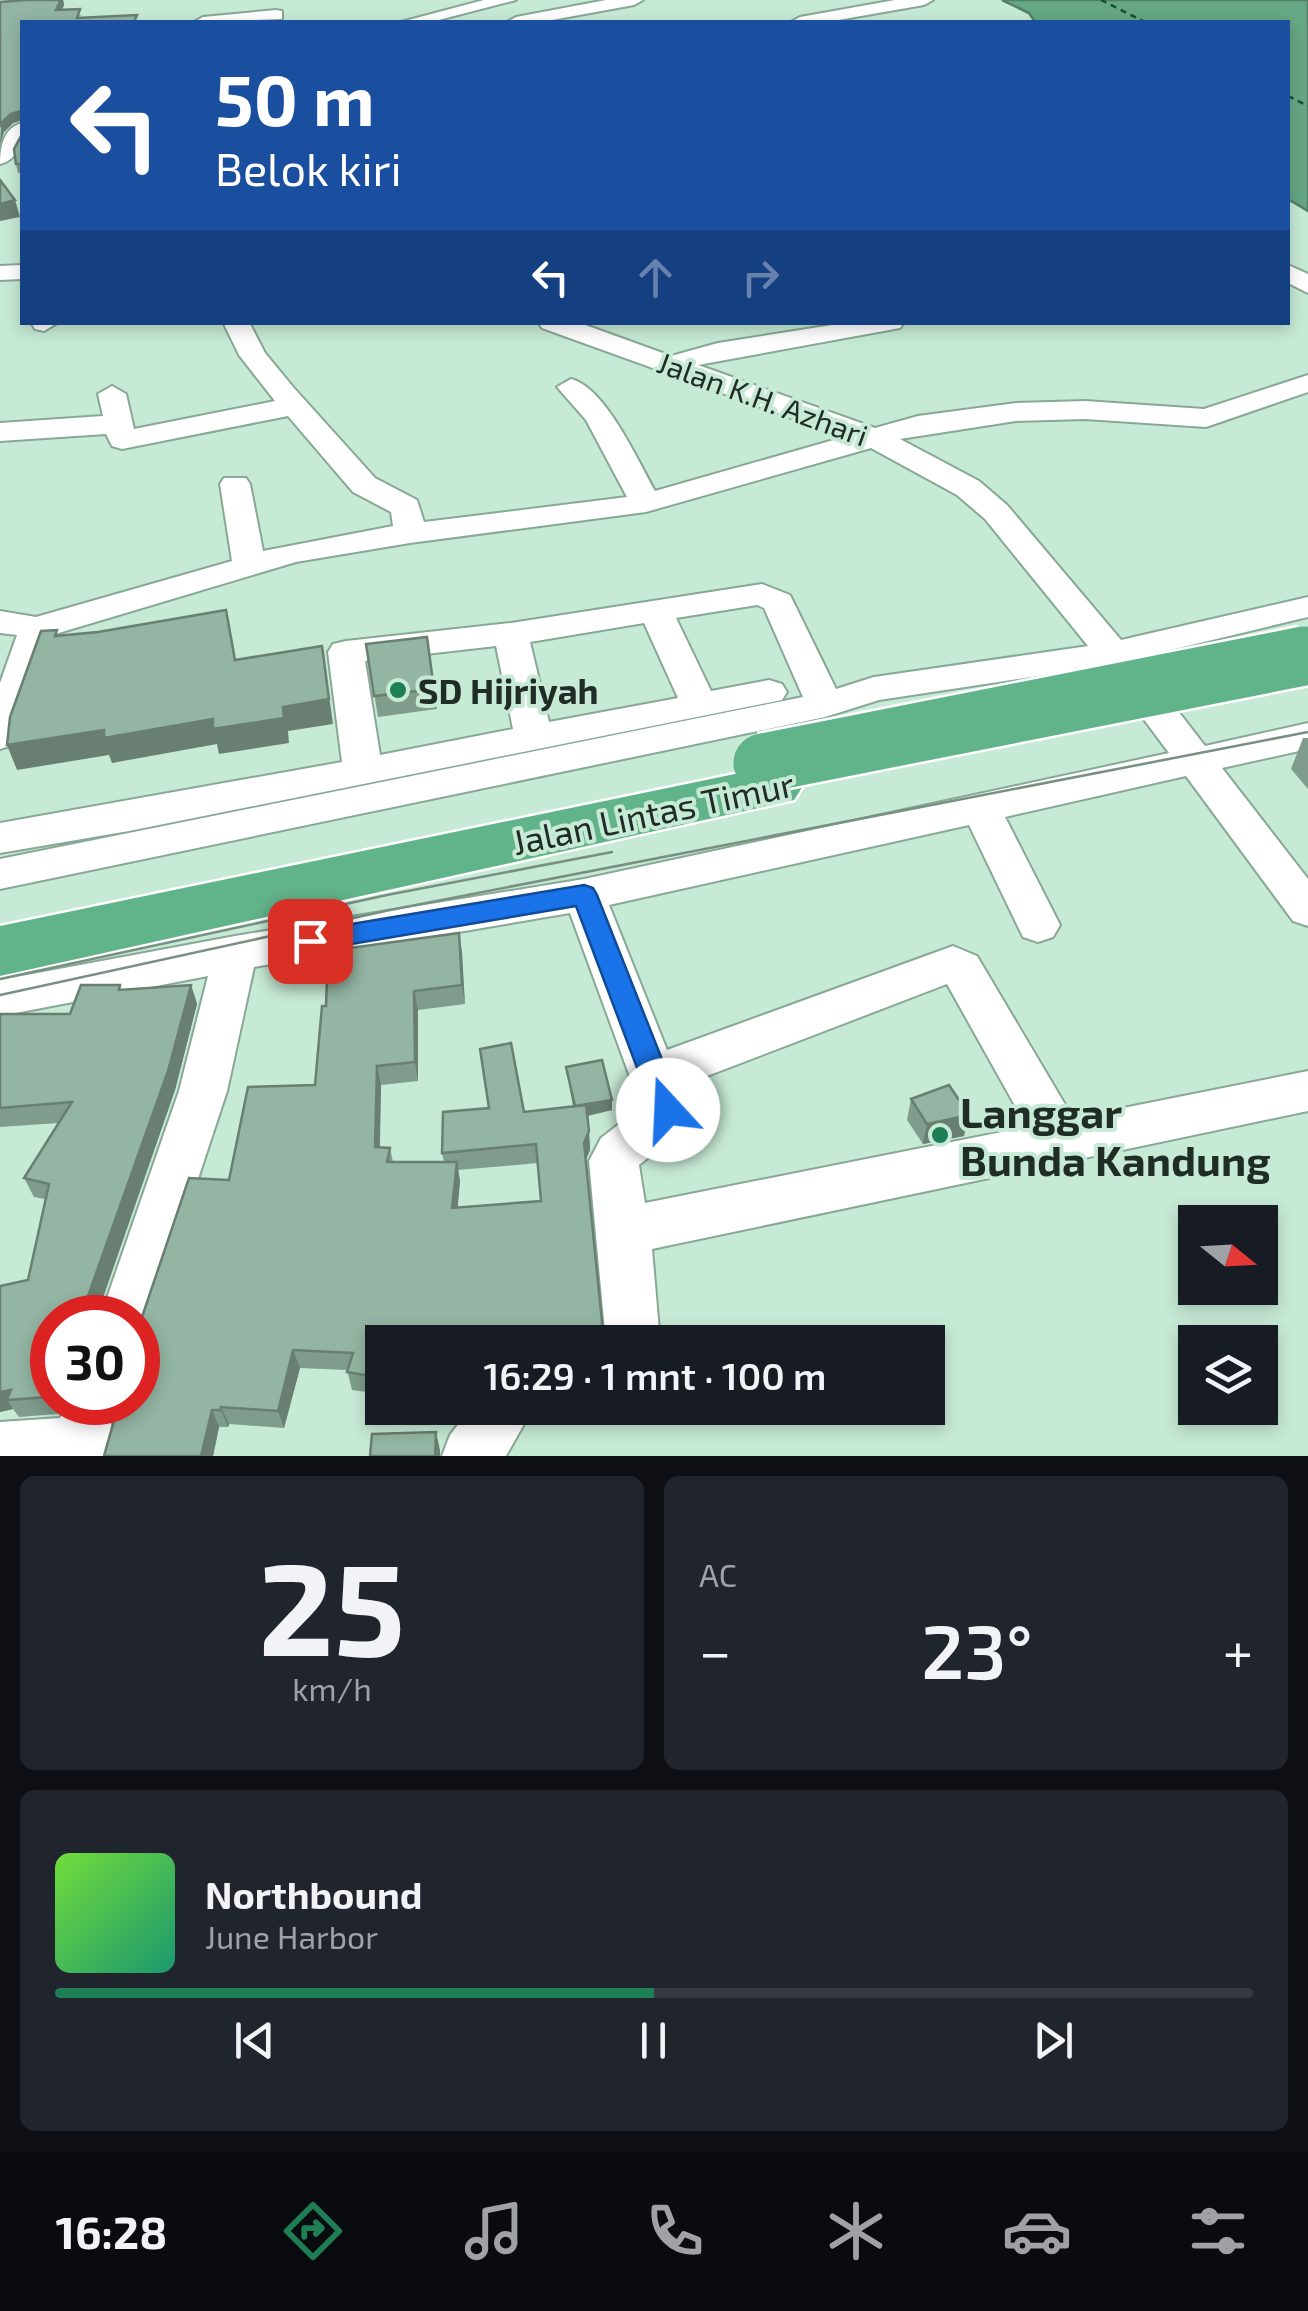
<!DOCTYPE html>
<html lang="id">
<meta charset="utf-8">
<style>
:root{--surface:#171b24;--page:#20242c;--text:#f1f3f6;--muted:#9ea1a6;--line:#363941;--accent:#1e7f57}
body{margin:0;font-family:"Exo 2",sans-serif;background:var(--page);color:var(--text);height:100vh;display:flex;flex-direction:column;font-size:38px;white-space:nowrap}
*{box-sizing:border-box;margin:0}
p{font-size:32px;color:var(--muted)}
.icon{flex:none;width:55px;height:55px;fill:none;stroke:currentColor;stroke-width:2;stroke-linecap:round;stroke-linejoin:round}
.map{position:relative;height:1456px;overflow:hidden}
.drawer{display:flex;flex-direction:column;gap:20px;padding:20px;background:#0d0f14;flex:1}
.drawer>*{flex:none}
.hud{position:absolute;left:20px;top:20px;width:1270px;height:305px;border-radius:0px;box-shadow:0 5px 15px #0003;background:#1a4fa0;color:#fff;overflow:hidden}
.needle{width:65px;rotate:108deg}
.buttons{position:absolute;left:1178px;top:1205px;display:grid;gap:20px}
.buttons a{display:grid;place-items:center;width:100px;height:100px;border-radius:0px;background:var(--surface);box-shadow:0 5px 15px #0003;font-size:50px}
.speed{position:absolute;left:30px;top:1295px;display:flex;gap:20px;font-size:50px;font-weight:700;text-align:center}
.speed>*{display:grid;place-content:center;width:130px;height:130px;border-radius:50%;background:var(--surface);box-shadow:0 5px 15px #0003;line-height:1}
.speed .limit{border:15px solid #d22;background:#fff;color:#111}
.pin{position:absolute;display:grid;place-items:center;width:85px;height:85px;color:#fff;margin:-42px;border-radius:20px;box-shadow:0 5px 15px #0006}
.me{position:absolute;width:110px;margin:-55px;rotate:340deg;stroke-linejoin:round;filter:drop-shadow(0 0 8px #0008)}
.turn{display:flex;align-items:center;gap:35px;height:210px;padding:0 30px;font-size:45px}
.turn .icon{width:130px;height:130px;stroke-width:2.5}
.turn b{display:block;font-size:70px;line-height:85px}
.lanes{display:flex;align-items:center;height:95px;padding:0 30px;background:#0003;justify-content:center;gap:50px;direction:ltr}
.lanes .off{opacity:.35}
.big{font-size:75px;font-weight:600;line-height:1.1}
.drawer .widget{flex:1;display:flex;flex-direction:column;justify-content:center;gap:15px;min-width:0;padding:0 35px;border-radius:15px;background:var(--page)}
.drawer .dial{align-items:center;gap:0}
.dial b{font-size:130px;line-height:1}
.song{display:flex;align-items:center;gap:30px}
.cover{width:120px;height:120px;border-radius:15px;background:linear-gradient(135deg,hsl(100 70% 55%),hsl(160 70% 35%))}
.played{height:10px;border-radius:5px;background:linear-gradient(90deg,var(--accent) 50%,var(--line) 50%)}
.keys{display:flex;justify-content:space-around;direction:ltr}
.heat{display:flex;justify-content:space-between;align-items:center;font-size:55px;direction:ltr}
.drawer .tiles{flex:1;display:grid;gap:20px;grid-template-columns:1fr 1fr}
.widget:last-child{grid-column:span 2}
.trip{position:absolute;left:365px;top:1325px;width:580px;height:100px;border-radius:0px;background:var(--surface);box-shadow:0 5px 15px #0003;font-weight:600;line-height:100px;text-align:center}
.dock{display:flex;height:160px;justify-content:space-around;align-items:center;background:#090b0e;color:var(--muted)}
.dock .icon{width:70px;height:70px}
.dock .selected{color:var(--accent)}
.dock b{font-size:45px;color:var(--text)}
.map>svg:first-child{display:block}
.water{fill:#66a785;stroke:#518268;stroke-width:2.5}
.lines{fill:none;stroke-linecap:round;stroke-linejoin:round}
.ferry{stroke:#184c35;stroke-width:2.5;stroke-dasharray:6 5;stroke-linecap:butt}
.minor-casing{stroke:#87a895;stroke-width:4}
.highway-casing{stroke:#fff;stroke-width:5}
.minor{fill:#fff;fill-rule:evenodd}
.highway{fill:#61b38a;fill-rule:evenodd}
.tram{stroke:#779082;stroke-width:2.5}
.highway-bridge-far1-casing{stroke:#fff;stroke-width:50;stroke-linecap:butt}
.highway-bridge-casing{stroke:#fff;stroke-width:64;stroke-linecap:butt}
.highway-bridge-far1{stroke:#61b38a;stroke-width:46}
.highway-bridge{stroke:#61b38a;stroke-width:59}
.wall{fill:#7f9c8c;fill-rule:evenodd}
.shaded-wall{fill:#687f72}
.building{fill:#94b5a3;stroke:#687f72;stroke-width:2.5}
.route{fill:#1a73e8;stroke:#114b97;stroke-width:2.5}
.poi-dot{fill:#1e7f57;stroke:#c7ead6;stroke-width:4}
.labels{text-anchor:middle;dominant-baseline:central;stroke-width:8;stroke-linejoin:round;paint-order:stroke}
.far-street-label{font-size:30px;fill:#202d26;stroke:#c7ead6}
.poi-label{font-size:35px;font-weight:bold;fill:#202d26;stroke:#c7ead6;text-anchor:start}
.street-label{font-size:35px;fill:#202d26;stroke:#c7ead6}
.near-poi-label{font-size:42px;font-weight:bold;fill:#202d26;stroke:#c7ead6;text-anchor:start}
</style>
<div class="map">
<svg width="1308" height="1456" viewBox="0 0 1308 1456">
<rect width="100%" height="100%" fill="#c7ead6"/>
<path class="water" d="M 1002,0 L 1308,0 L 1308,211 L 1288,199 L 1288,22 L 1035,22 L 1029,13 Z"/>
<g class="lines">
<g class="ferry">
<path d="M 1101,0 L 1145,22"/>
<path d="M 1288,96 L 1308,106"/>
</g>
<g class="minor-casing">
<g id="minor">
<path d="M 484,0 L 516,0 L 431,22 L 401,22 Z"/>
<path d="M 606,0 L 643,0 L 634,5 L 541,22 L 507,22 L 516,17 Z"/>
<path d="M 895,0 L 933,0 L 924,5 L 827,22 L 791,22 L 800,17 Z"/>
<path d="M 276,10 L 282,11 L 282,19 L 194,22 L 203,17 Z"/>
<path d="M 22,123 C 23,139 19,160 0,164 C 0,148 3,128 22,123 Z"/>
<path d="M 22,265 L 22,279 L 0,280 L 0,266 Z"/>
<path d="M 1288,265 L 1308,274 L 1308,293 L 1288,283 Z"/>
<path d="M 31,322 L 57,322 L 57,323 L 44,331 L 35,329 Z"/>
<path d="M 223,322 L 249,322 L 265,353 L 293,387 L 375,478 L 417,500 L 424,522 L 627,497 L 586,420 L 557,387 L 571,379 C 605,387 638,461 655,491 L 844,437 L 542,328 L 538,322 L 577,322 L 671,356 L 718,343 L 851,322 L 904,322 L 900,328 L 698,365 L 875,428 L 918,416 L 1016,403 L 1085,401 L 1204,409 L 1308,375 L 1308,392 L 1206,427 L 1085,419 L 1016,421 L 900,439 L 979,481 L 1007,505 L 1121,640 L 1308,597 L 1308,617 L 1137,658 L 1205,746 L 1308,723 L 1308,749 L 1222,768 L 1308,879 L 1308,926 L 1293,921 L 1186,776 L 1005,817 L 1060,925 L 1053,937 L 1038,942 L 1023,937 L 969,825 L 609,905 L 667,1050 L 953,946 L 977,956 L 1073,1118 L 1308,1071 L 1308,1111 L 652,1249 L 660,1342 L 606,1342 L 589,1161 L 601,1138 L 641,1107 L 570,913 L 254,967 L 227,1091 L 146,1336 L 138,1340 L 138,1318 L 100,1318 L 179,1091 L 208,976 L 0,1016 L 0,980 L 235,936 L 584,879 L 1169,753 L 1104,666 L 879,700 L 825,717 L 0,889 L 0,859 L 803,697 L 764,608 L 757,605 L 676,618 L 711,691 L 769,680 L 782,684 L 787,692 L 782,700 L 129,831 L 0,853 L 0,823 L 342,762 L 328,652 L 333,644 L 346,641 L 511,623 L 762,584 L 790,595 L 836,689 L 874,677 L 1088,646 L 985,519 L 957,495 L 871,448 L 646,512 L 410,543 L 296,562 L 52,635 L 19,736 L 13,745 L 0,749 L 0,683 L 17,635 L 0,633 L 0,611 L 36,617 L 232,561 L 220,484 L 224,478 L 246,478 L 250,484 L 263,551 L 393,526 L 391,512 L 353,492 L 288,416 L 122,449 L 112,446 L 106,434 L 0,441 L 0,423 L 103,416 L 98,394 L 112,386 L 126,394 L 134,429 L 275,401 L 239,355 ZM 644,623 L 678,698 L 549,722 L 530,642 ZM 496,646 L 513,729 L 380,755 L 365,661 ZM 947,984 L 1027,1127 L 645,1203 L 639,1165 L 679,1133 L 691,1111 L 681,1086 Z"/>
<path d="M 68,1402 L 124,1402 L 103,1456 L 0,1456 L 0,1422 L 60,1418 Z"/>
<path d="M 471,1408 L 533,1408 L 506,1456 L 442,1456 L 450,1435 Z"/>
</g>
</g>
<g class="highway-casing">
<path id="highway" d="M 774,766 L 794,772 L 803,786 L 794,800 L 0,976 L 0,926 Z"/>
</g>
<use href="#minor" class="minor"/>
<use href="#highway" class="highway"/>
<g class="tram">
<path d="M 0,979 L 387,895 L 612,852"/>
<path d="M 0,995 L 390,910 L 1308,732"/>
</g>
<g class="highway-bridge-far1-casing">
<path id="highway-bridge-far1" d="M 1291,658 L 1308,655"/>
</g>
<g class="highway-bridge-casing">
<path id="highway-bridge" d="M 763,763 L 1304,656"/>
</g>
<use href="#highway-bridge-far1" class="highway-bridge-far1"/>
<use href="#highway-bridge" class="highway-bridge"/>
</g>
<g class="wall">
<path d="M 63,0 L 64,5 L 62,10 L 82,16 L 22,22 L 22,173 L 18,173 L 16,164 L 22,134 L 22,120 L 13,123 L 4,132 L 0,2 Z"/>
<path d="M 427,637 L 437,709 L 378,717 L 366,644 Z"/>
<path d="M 1303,738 L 1308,738 L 1308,789 L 1291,769 Z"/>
<path d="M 459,933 L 465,1004 L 418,1010 L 418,1081 L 381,1085 L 380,1148 L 390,1148 L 393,1162 L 444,1162 L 442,1153 L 443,1112 L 489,1108 L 480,1049 L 511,1043 L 524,1112 L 573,1107 L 566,1067 L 602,1060 L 612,1100 L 612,1110 L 588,1116 L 590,1150 L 586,1160 L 604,1342 L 382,1342 L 382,1394 L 352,1390 L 347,1370 L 300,1368 L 284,1428 L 229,1424 L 228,1427 L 219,1427 L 213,1456 L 104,1456 L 113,1427 L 106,1416 L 112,1402 L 138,1402 L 138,1322 L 141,1320 L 189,1178 L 229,1180 L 248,1087 L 315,1085 L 322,1006 L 326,1006 L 328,951 ZM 538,1163 L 541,1201 L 457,1208 L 460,1181 L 458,1170 Z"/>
<path d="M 191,985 L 197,1004 L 175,1090 L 101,1304 L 125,1304 L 132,1318 L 52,1318 L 52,1402 L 65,1402 L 58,1414 L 19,1417 L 13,1409 L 0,1412 L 0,1286 L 28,1280 L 45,1199 L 34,1197 L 24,1178 L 59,1123 L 0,1127 L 0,1014 L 70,1014 L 122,990 Z"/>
<path d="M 911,1099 L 964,1136 L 923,1144 L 907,1120 Z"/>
</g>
<g class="shaded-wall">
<path d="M 61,0 L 63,0 L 64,5 L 58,18 L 56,10 Z"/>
<path d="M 22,111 L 22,120 L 13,123 L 4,132 L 0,145 L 1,123 L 11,114 Z"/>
<path d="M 15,200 L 20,217 L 0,221 L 0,204 Z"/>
<path d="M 322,646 L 333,724 L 288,731 L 289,743 L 219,754 L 217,744 L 112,763 L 109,755 L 17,770 L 7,745 L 104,730 L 283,707 Z"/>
<path d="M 459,933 L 462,952 L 465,1004 L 462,985 Z"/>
<path d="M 191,985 L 197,1004 L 175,1090 L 96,1317 L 87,1299 Z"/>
<path d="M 414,991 L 418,1010 L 418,1081 L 415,1062 Z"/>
<path d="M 377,1066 L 381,1085 L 379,1166 L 375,1147 Z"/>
<path d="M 612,1100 L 612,1110 L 576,1118 L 575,1108 Z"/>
<path d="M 969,1115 L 964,1136 L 923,1144 L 927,1124 Z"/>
<path d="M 589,1131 L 590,1150 L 585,1161 L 584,1143 Z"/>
<path d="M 457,1162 L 460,1181 L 456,1226 L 452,1208 Z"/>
<path d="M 125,1304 L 132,1318 L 125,1318 Z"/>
<path d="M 293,1350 L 300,1368 L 284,1428 L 278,1411 Z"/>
<path d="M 52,1389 L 52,1402 L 65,1402 L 58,1414 L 47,1397 Z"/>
<path d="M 11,1390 L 7,1400 L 13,1409 L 0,1412 L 0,1392 Z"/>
<path d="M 221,1407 L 229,1424 L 228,1427 L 221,1410 Z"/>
<path d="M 212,1410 L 219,1427 L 213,1456 L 201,1456 Z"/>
<path d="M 436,1432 L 440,1450 L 440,1456 L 435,1456 Z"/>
</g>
<g class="building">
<path d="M 26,0 L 61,0 L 56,10 L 80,9 L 77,18 L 137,15 L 134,22 L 22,22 L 22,164 L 16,164 L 14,149 L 22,134 L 22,111 L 11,114 L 1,123 L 0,127 L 0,2 Z"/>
<path d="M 0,180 L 15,200 L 0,204 Z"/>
<path d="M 226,610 L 235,660 L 322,646 L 329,699 L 283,707 L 284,718 L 213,729 L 213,719 L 104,738 L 104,730 L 7,745 L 10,717 L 41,631 L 57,630 L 55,636 L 98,632 Z"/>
<path d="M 427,637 L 434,689 L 374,696 L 366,644 Z"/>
<path d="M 459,933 L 462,985 L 414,991 L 415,1062 L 377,1066 L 375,1147 L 390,1148 L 387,1162 L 457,1162 L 452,1208 L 541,1201 L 536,1144 L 442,1153 L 443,1112 L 489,1108 L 480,1049 L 511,1043 L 524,1112 L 586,1105 L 589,1131 L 584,1143 L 604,1342 L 382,1342 L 382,1378 L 347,1372 L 353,1353 L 293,1350 L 278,1411 L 221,1407 L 221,1410 L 212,1410 L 201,1456 L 104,1456 L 115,1417 L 106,1416 L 112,1402 L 138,1402 L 138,1322 L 141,1320 L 189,1178 L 229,1180 L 248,1087 L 315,1085 L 322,1006 L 326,1006 L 328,951 Z"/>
<path d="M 81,985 L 120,985 L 119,990 L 191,985 L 168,1071 L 87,1299 L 91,1304 L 125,1304 L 125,1318 L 52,1318 L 52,1389 L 47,1397 L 7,1400 L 11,1390 L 0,1392 L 0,1286 L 28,1280 L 49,1184 L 24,1178 L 72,1102 L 0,1108 L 0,1014 L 70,1014 Z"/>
<path d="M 602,1060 L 612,1100 L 575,1106 L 566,1067 Z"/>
<path d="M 949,1085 L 969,1115 L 927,1124 L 911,1099 Z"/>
<path d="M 436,1432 L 435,1456 L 370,1456 L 372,1434 Z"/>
</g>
<path class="route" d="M 584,885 L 593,888 L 597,895 L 682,1110 L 678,1119 L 668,1123 L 657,1119 L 653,1110 L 576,906 L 310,951 L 300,948 L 296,941 L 300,934 L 310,931 Z"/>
<g class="poi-dot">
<circle cx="398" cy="690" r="10"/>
<circle cx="940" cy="1135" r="10"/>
</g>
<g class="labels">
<g class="far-street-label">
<text transform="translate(763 398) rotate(20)">Jalan K.H. Azhari</text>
</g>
<g class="poi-label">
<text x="418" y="690">SD Hijriyah</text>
</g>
<g class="street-label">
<text transform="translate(653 812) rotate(-12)">Jalan Lintas Timur</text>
</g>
<g class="near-poi-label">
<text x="960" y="1111">Langgar<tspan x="960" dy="48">Bunda Kandung</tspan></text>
</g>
</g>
</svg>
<div class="buttons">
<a><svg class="needle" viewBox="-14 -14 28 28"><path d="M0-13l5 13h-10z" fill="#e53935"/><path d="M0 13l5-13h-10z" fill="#9ea1a6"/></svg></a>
<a><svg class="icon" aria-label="layers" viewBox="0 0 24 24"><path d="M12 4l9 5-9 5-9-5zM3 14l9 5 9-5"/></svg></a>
</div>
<div class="speed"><div class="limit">30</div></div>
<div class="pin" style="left:310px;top:941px;background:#d93025"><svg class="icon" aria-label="arrive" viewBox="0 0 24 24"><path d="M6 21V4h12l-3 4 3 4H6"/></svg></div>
<svg class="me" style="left:668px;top:1110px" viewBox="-20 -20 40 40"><circle r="19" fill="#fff"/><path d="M0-13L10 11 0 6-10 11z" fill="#1a73e8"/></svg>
<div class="trip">16:29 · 1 mnt · 100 m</div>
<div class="hud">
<div class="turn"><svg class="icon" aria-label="left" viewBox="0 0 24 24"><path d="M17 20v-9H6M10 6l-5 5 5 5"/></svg><div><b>50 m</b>Belok kiri</div></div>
<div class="lanes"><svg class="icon" aria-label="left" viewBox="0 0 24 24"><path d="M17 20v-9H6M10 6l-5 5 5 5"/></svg><svg class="icon off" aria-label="ahead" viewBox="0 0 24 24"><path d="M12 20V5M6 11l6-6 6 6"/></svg><svg class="icon off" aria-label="right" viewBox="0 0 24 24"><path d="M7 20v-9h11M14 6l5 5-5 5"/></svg></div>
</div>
</div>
<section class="drawer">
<div class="tiles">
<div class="widget dial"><b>25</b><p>km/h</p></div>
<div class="widget"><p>AC</p>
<div class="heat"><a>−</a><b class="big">23°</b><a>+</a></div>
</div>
<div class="widget">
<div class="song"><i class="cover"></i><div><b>Northbound</b><p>June Harbor</p></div></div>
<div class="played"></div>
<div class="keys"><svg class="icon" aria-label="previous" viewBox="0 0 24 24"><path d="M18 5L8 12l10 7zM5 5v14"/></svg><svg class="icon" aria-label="pause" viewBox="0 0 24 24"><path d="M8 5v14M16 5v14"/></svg><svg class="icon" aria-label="next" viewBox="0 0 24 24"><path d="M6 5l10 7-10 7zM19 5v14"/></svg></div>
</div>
</div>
</section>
<nav class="dock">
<b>16:28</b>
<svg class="icon selected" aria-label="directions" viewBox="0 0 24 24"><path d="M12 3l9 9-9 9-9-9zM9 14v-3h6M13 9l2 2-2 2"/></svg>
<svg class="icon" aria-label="music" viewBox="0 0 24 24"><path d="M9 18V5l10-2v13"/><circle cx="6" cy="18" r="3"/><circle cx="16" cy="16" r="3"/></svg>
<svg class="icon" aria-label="phone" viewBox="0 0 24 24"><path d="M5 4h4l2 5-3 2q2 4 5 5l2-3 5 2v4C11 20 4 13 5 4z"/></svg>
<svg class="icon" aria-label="climate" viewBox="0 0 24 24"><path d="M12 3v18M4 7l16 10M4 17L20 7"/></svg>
<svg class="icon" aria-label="car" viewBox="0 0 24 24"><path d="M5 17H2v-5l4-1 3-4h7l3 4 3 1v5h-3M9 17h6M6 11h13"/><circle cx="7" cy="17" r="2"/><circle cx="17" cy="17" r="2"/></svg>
<svg class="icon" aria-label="filters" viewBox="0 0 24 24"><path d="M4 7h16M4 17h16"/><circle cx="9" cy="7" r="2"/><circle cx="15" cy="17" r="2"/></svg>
</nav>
